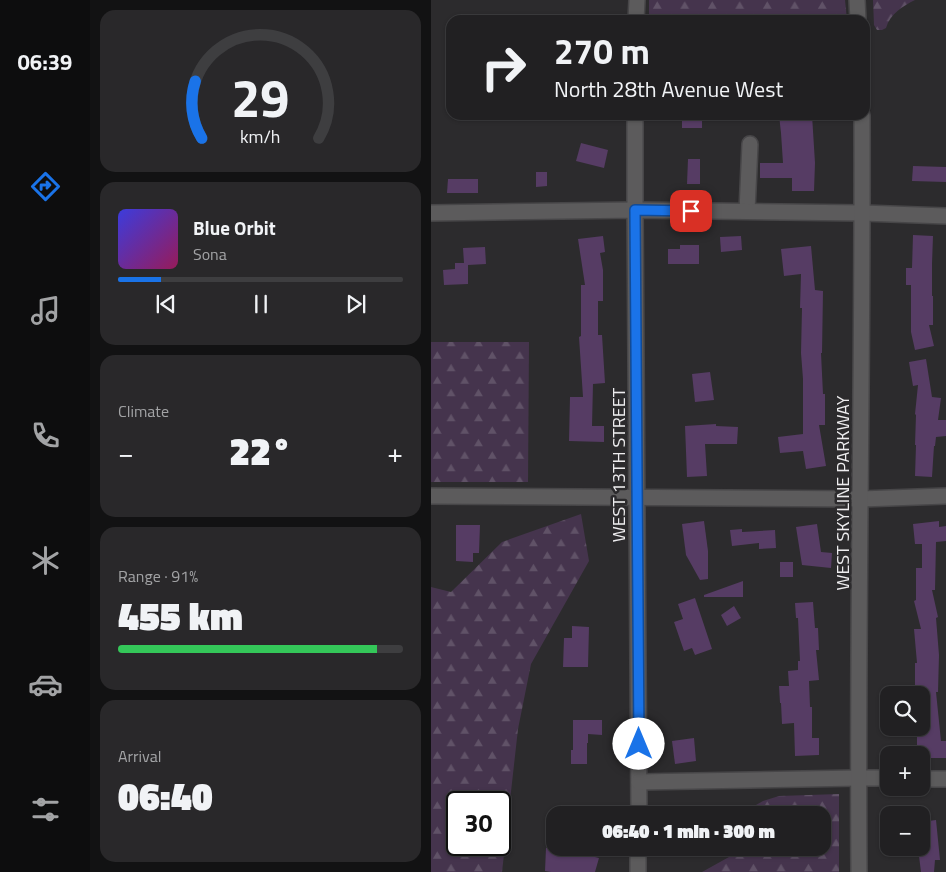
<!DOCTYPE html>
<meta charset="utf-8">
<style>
:root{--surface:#212022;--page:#29282a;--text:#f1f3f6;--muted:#a2a3a5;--line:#3e3e40;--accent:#1a73e8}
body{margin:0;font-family:"Titillium Web",sans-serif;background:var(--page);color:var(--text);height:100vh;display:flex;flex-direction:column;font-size:19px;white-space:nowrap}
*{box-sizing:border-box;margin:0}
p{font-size:16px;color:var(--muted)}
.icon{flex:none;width:28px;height:28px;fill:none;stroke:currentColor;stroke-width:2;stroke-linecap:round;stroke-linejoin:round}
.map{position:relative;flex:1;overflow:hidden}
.panel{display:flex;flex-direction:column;gap:10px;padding:10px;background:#121213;width:341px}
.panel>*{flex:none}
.top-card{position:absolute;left:15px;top:15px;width:424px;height:105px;border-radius:15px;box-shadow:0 1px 4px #0004,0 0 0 1px var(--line);background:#212022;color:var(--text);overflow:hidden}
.fabs{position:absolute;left:449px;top:686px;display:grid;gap:10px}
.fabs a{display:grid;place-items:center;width:50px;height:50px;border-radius:10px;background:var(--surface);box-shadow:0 1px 4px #0004,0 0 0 1px var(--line);font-size:25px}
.speed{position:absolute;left:15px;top:791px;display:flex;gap:10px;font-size:25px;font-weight:700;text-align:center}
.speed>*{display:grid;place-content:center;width:65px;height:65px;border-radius:50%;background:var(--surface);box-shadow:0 1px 4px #0004,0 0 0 1px var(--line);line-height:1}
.speed .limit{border:2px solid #111;border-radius:8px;background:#fff;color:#111}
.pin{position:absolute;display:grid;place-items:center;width:42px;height:42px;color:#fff;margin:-21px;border-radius:10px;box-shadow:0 2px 8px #0006}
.me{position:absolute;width:55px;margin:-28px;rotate:0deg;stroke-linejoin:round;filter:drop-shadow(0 0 4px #0008)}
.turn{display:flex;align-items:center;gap:18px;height:105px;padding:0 25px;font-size:22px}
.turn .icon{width:65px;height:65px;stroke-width:2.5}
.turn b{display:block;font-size:35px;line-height:42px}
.big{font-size:38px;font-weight:800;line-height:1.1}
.panel .card{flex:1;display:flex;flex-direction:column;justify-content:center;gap:8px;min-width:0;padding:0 18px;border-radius:15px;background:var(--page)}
.panel .dial{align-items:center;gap:0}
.dial svg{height:130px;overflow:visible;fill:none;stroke:var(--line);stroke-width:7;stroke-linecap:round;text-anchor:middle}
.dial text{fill:var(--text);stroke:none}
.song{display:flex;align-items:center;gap:15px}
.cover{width:60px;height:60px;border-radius:8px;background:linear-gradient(135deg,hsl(240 70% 55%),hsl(330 70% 35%))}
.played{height:5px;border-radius:2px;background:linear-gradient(90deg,var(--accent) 15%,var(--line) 15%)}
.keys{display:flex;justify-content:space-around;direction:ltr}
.heat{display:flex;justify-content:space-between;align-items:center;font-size:28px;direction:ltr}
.charge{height:8px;border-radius:4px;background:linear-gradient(90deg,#34c759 91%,var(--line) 0)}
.trip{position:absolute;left:115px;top:806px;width:285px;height:50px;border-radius:15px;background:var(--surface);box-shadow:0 1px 4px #0004,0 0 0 1px var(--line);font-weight:800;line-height:50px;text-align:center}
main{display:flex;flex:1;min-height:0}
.tab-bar{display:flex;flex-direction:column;width:90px;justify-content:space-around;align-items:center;background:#0d0d0e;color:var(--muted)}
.tab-bar .icon{width:35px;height:35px}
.tab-bar .current{color:var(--accent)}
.tab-bar b{font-size:22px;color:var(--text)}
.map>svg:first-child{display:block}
.forest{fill:url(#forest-firs);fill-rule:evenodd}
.building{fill:#563c64}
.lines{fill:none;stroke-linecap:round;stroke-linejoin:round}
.minor-casing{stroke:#474648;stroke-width:18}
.minor{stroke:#5c5b5c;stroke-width:15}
.route-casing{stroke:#114b97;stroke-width:12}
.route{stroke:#1a73e8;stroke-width:9}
.labels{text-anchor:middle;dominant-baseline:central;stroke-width:5;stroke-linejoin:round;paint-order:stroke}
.street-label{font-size:18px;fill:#eeedef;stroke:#2c2b2d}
</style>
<main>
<nav class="tab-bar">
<b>06:39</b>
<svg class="icon current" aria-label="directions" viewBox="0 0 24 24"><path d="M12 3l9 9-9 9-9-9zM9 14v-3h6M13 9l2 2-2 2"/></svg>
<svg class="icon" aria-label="music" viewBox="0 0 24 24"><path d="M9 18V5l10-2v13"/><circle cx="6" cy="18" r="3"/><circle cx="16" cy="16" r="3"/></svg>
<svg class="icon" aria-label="phone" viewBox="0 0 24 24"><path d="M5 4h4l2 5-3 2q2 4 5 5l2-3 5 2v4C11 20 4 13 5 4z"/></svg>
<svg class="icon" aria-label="climate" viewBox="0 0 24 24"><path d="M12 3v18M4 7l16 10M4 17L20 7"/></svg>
<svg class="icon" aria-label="car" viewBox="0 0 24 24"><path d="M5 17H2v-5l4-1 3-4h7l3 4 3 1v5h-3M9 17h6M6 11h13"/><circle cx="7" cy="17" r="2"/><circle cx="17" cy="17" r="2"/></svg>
<svg class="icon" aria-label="filters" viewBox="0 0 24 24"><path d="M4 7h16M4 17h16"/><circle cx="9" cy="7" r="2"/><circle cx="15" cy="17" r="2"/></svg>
</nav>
<section class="panel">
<div class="card dial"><svg viewBox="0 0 100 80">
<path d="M14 69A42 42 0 1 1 86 69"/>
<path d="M14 69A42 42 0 0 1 10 34" stroke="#1a73e8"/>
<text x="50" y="56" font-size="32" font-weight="700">29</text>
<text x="50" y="72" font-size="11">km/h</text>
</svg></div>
<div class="card">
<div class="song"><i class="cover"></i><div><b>Blue Orbit</b><p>Sona</p></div></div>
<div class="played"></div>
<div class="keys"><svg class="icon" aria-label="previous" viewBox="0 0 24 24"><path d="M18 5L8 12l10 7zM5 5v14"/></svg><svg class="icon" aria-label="pause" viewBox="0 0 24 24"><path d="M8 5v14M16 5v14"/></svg><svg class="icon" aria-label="next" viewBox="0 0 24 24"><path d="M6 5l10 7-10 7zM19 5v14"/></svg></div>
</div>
<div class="card"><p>Climate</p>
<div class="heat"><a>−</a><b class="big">22°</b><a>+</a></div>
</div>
<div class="card"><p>Range · 91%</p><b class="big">455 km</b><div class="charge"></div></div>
<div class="card"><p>Arrival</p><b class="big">06:40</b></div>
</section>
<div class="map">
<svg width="515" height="872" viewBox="0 0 515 872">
<defs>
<pattern id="forest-firs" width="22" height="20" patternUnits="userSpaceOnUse" patternTransform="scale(1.25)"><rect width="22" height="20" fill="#45344d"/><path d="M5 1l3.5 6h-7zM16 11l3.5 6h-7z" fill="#605267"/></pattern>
</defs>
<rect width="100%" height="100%" fill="#2c2b2d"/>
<g class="forest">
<path d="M 218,0 L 414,0 L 416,20 L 218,20 Z"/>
<path d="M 442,0 L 484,0 C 472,6 459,14 455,28 L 451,30 L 446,30 L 443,25 Z"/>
<path d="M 0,342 L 98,342 L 97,482 L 0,482 Z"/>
<path d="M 150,514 L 158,561 L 100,664 L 87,729 L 71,872 L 0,872 L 0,587 L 20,592 L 71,542 ZM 69,802 L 69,845 L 26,845 L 26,802 Z"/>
<path d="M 408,794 L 408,872 L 271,872 L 298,857 L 303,848 L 391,848 L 391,815 L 316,815 L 318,809 L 332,801 L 348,796 Z"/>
</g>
<g class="building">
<rect x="251" y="115" width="20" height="13"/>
<path d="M 348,115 L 381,115 L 384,163 L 383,191 L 361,191 L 361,178 L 329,178 L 329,163 L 352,163 L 350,133 Z"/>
<path d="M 150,143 L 177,150 L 173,168 L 145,161 Z"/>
<path d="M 257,159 L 269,159 L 269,184 L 256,184 Z"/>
<path d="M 482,166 L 515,167 L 515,182 L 481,181 Z"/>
<path d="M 105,172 L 116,172 L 116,186 L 105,187 Z"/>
<path d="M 17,179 L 47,179 L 47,193 L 16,193 Z"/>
<path d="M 482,235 L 502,236 L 501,264 L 501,296 L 502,296 L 502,325 L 498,325 L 503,346 L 484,350 L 480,332 L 480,285 L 475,285 L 475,268 L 481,268 Z"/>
<path d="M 172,236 L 174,252 L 169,253 L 172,270 L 172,301 L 167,301 L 167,335 L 171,335 L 174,383 L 162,384 L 161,426 L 173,426 L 173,442 L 138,441 L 139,397 L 152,397 L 148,337 L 150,336 L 150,285 L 154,285 L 147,239 Z"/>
<path d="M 310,236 L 311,250 L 290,252 L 289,237 Z"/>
<path d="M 249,245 L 268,245 L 268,264 L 237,264 L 237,249 L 249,249 Z"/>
<path d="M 380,246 L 384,290 L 392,291 L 391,353 L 390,353 L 392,394 L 394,394 L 394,425 L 388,425 L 395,466 L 375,469 L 372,451 L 349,453 L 347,437 L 372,434 L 372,379 L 370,353 L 371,308 L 369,308 L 370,274 L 353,276 L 350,249 Z"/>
<path d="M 54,247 L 55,264 L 37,265 L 37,284 L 13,285 L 12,270 L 24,269 L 24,263 L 33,263 L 32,248 Z"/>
<path d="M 495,359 L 501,397 L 510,398 L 507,420 L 515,420 L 515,436 L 505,437 L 504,446 L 503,446 L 501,477 L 484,476 L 485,445 L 484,445 L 485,415 L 484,414 L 487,385 L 482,386 L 478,362 Z"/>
<path d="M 279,372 L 283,400 L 264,402 L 261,374 Z"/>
<path d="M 285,424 L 285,426 L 307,427 L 306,444 L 274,444 L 276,476 L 256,477 L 254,426 Z"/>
<path d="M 273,521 L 277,551 L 277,579 L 269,580 L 255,555 L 251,524 Z"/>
<path d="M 508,521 L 508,527 L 515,526 L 515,541 L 505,542 L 504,590 L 501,590 L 507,617 L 505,618 L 508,655 L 507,692 L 505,692 L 510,741 L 515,741 L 515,758 L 490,758 L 490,755 L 486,755 L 486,728 L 490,728 L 490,692 L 484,691 L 484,663 L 486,663 L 483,629 L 490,629 L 483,601 L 485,600 L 485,568 L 491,568 L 491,544 L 484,544 L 482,524 Z"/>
<path d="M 386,524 L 390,552 L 401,553 L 400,568 L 371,565 L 365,527 Z"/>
<path d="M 25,525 L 49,525 L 48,553 L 42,553 L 42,562 L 25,561 Z"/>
<path d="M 311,529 L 311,532 L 344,530 L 345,548 L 328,549 L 328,543 L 301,546 L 299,530 Z"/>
<rect x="349" y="562" width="13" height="15"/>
<path d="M 312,581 L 312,597 L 273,597 L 273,595 Z"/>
<path d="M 264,598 L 281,649 L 264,655 L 261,648 L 253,651 L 243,622 L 252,619 L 247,604 Z"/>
<path d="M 382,602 L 384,628 L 387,628 L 388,650 L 385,650 L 388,680 L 378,681 L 379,707 L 381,707 L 381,738 L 388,738 L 388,755 L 364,756 L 363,723 L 351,724 L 350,703 L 349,703 L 348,686 L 358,686 L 357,671 L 367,670 L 367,661 L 369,661 L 367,618 L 365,618 L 364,603 Z"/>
<path d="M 303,606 L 310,618 L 296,626 L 290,615 Z"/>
<path d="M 141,626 L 158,627 L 157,667 L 132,667 L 133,638 L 141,638 Z"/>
<path d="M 142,720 L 171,720 L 171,735 L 157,734 L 157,743 L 156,743 L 156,764 L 140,764 L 140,750 L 142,750 Z"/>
<path d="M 263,738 L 265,761 L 244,764 L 241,741 Z"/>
<path d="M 505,820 L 509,860 L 504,860 L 503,872 L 490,872 L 487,848 L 490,848 L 490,822 Z"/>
<path d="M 115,848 L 144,848 L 144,852 L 168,858 L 164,872 L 120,872 L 114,871 Z"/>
</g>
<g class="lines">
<g class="minor-casing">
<g id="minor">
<path d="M 426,0 L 427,20"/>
<path d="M 205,20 L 206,0"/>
<path d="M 204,115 L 204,210 L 208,815"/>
<path d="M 316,211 L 319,144"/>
<path d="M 0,213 L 204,210 L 432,213 L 515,216"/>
<path d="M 0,496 L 430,499 L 515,496"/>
<path d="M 490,779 L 515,779"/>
<path d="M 208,782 L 427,778 L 458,778"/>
<path d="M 207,872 L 207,848"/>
<path d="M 428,872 C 426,620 432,367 431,115"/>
</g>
</g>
<use href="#minor" class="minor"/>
</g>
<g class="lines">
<g class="route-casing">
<path id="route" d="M 208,744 L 204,210 L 260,211"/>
</g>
<use href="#route" class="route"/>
</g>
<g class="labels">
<g class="street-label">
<text transform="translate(187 465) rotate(-90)">WEST 13TH STREET</text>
<text transform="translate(411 493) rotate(-90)">WEST SKYLINE PARKWAY</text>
</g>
</g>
</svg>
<div class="fabs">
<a><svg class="icon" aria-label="search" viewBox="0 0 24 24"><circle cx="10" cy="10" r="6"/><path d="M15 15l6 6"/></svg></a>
<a>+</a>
<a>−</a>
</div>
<div class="speed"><div class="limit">30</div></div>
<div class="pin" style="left:260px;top:211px;background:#d93025"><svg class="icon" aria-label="arrive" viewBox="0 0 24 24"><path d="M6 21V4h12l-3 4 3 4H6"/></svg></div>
<svg class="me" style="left:208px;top:744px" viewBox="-20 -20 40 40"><circle r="19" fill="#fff"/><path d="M0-13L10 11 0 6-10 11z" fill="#1a73e8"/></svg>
<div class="trip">06:40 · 1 min · 300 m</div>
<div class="top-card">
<div class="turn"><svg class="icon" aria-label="right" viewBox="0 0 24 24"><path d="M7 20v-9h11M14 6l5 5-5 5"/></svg><div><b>270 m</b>North 28th Avenue West</div></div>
</div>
</div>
</main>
